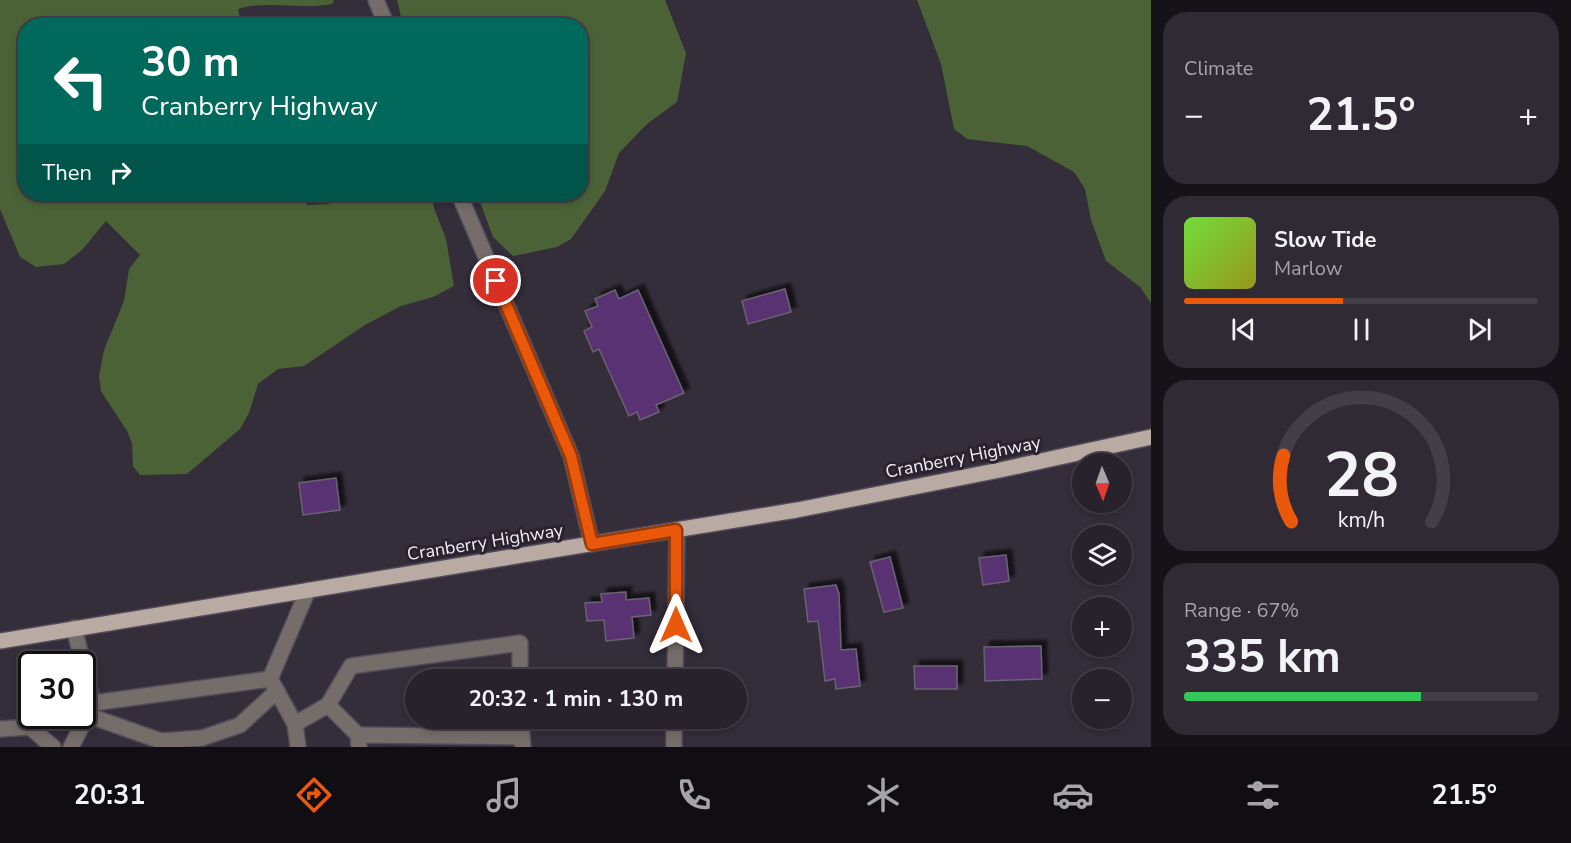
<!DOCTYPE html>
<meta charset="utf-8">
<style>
:root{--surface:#27222c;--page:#2f2a34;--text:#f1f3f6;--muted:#a4a4a9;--line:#433f48;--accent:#ea580c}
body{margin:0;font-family:"Nunito Sans",sans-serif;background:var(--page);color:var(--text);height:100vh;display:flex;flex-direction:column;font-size:22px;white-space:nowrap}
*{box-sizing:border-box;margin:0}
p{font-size:20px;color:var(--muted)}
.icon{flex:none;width:33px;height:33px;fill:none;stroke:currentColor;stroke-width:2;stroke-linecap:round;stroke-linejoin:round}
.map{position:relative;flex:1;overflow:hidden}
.side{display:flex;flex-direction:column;gap:12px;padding:12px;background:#151318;width:420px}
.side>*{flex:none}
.hud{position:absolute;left:18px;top:18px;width:570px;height:183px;border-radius:24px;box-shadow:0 3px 9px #0003,0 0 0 2px var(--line);background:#00695c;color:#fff;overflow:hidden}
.needle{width:39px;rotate:178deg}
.buttons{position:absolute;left:1072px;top:453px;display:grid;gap:12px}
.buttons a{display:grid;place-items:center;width:60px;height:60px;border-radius:50%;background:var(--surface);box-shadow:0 3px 9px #0003,0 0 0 2px var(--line);font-size:30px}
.speed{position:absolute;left:18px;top:651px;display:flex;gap:12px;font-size:30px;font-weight:700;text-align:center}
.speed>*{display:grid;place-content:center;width:78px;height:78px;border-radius:50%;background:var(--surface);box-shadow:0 3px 9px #0003,0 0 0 2px var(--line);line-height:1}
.speed .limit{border:3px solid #111;border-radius:9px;background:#fff;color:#111}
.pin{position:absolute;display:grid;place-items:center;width:51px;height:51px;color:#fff;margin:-26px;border:3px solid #fff;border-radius:50%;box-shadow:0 2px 6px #0007}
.me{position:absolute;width:66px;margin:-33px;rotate:0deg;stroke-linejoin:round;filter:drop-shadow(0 0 4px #0008)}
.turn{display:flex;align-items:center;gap:21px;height:126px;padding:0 24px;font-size:27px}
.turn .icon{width:78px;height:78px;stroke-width:2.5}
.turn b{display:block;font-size:42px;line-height:51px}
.then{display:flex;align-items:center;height:57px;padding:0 24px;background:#0003;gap:12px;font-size:22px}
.big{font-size:45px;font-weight:700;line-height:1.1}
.side .card{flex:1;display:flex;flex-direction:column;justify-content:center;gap:9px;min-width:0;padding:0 21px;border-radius:24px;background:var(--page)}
.side .dial{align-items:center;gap:0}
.dial svg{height:156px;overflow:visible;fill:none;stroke:var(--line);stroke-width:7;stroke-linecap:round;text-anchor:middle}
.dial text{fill:var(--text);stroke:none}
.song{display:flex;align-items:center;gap:18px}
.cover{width:72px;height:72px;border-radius:9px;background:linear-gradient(135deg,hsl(100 70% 55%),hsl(60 70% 35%))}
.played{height:6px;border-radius:3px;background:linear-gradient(90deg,var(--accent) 45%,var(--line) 45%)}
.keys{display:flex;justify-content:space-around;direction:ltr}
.heat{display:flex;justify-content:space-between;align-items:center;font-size:33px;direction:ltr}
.charge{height:9px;border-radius:4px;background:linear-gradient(90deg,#34c759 67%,var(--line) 0)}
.trip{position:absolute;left:405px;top:669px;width:342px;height:60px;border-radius:30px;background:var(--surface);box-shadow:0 3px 9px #0003,0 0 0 2px var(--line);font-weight:700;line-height:60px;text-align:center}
.dock{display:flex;height:96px;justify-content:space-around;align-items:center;background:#100e12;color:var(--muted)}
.dock .icon{width:42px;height:42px}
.dock .current{color:var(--accent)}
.dock b{font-size:27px;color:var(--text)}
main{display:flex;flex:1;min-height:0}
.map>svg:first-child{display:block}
.green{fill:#4b6237}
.building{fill:#583172;stroke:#696270;stroke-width:1.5;filter:url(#shadow)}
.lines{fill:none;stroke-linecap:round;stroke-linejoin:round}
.minor-casing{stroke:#524b58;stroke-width:18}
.major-casing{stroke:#524b58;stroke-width:18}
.minor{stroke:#756d6a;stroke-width:15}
.major{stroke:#b9aaa3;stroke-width:15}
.route-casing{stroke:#983908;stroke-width:15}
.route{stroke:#ea580c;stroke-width:10}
.labels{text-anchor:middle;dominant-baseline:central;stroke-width:6;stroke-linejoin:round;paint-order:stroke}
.street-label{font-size:18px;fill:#f0ebf3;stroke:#2a232f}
</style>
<main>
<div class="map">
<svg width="1151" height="747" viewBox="0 0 1151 747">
<defs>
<filter id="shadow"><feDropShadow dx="5.5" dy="-5.5" stdDeviation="1.5" flood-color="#0009"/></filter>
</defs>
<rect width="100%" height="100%" fill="#342d3a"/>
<g class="green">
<path d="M 0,0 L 334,0 L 332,4 C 301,10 267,0 238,9 L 242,25 L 26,26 L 26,194 L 301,194 L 307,205 L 328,204 L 353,194 L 431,194 L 434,208 L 446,239 L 454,286 L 433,297 L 401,306 L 365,325 L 304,366 L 278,369 L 258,384 L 249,413 L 240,429 L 187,474 L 140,475 L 133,466 L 132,443 L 127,431 L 101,391 L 99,376 L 104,350 L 124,301 L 129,269 L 140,255 L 106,221 L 82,250 L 64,264 L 36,267 L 20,257 L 0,209 Z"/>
<path d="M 397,0 L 665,0 L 686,53 L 677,102 L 647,124 L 619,153 L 605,191 L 571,239 L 557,247 L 513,256 L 493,237 L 477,194 L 580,194 L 580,26 L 403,25 Z"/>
<path d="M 917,0 L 1151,0 L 1151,303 L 1140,287 L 1106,261 L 1091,220 L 1085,189 L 1074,172 L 1027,146 L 967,139 L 954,129 L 941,64 Z"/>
</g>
<g class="building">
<path d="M 785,289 L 791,312 L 748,324 L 742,301 Z"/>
<path d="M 615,290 L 619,299 L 638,290 L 684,393 L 656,405 L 659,412 L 640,420 L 637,412 L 629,416 L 599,349 L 593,352 L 584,331 L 592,327 L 585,311 L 598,306 L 595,299 Z"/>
<path d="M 336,478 L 340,510 L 303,515 L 299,483 Z"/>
<path d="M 1006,555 L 1009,581 L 983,585 L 979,558 Z"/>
<path d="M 890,557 L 903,608 L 884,612 L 870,562 Z"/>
<path d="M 836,585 L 839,594 L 841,650 L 856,649 L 860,686 L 836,689 L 835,679 L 825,681 L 818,621 L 808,622 L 804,589 Z"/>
<path d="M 626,592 L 626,600 L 649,598 L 651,615 L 632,617 L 634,638 L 606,641 L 604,620 L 587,621 L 585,603 L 602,602 L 601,594 Z"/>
<path d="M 1041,646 L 1042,679 L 985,681 L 984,647 Z"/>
<path d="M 914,666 L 957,666 L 957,689 L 915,689 Z"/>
</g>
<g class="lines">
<g class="minor-casing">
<g id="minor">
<path d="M 376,0 L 387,26"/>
<path d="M 459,194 L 571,456 L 592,544"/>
<path d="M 74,628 L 93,703 L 270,679 L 308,590"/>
<path d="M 675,680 L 677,530"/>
<path d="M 273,684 L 295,724 L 328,705"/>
<path d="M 87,715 L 161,741 L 202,738 L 240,725 L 277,691"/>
<path d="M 521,718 L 522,737"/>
<path d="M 295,724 L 298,747"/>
<path d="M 0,729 L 30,727 L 53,747"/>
<path d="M 358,735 L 328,705 L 351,666 L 520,643 L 520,680"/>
<path d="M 71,747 L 92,706"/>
<path d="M 359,747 L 358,735 L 522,737 L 523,747"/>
<path d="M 674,747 L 674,718"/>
</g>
</g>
<g class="major-casing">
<path id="major" d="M 0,641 L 797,510 L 1000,470 L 1151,437"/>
</g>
<use href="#minor" class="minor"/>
<use href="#major" class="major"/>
</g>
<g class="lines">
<g class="route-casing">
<path id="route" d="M 496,281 L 571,456 L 592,544 L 676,530 L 676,625"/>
</g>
<use href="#route" class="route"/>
</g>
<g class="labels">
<g class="street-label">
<text transform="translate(963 457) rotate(-11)">Cranberry Highway</text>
<text transform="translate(485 542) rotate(-9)">Cranberry Highway</text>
</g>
</g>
</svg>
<div class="buttons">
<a><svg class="needle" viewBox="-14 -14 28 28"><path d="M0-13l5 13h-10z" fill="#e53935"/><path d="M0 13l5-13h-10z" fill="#a4a4a9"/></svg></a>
<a><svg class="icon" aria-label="layers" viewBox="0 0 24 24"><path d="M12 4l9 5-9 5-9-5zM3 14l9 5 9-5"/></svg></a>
<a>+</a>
<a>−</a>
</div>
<div class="speed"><div class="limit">30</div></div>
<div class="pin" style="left:496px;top:281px;background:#d93025"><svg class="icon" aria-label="arrive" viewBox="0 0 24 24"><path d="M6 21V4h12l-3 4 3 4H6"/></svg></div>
<svg class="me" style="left:676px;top:625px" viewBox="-20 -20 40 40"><path d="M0-17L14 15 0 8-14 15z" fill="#ea580c" stroke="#fff" stroke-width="4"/></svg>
<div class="trip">20:32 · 1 min · 130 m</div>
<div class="hud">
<div class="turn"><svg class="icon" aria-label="left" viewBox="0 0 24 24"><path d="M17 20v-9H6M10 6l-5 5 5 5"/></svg><div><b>30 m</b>Cranberry Highway</div></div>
<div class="then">Then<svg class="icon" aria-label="right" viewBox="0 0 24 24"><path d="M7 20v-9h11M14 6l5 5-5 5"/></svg></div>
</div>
</div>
<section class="side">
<div class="card"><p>Climate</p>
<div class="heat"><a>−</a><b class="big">21.5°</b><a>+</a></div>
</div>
<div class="card">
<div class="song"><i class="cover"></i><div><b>Slow Tide</b><p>Marlow</p></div></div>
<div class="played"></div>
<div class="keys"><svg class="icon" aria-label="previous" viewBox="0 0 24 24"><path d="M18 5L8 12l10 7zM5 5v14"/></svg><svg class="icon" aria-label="pause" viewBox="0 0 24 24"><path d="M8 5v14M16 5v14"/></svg><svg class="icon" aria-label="next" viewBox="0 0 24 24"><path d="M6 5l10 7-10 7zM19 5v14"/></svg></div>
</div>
<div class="card dial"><svg viewBox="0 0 100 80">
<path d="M14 69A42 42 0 1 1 86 69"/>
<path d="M14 69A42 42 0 0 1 10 35" stroke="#ea580c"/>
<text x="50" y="56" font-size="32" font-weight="700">28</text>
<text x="50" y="72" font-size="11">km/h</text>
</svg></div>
<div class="card"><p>Range · 67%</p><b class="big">335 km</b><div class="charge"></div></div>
</section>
</main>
<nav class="dock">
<b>20:31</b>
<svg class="icon current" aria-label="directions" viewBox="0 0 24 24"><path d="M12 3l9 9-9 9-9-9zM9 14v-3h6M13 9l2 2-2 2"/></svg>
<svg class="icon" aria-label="music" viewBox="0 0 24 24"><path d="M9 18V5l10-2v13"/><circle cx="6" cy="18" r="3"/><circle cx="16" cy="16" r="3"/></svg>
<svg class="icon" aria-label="phone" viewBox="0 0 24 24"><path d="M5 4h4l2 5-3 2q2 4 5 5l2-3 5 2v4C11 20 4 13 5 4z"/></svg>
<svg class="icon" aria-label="climate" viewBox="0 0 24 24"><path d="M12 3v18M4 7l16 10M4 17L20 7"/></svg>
<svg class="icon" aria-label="car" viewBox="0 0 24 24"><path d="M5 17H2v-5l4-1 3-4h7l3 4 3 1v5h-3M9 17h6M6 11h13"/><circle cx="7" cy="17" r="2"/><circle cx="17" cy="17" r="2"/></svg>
<svg class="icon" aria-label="filters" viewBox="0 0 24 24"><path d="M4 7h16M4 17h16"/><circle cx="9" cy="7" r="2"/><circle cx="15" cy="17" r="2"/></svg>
<b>21.5°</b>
</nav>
